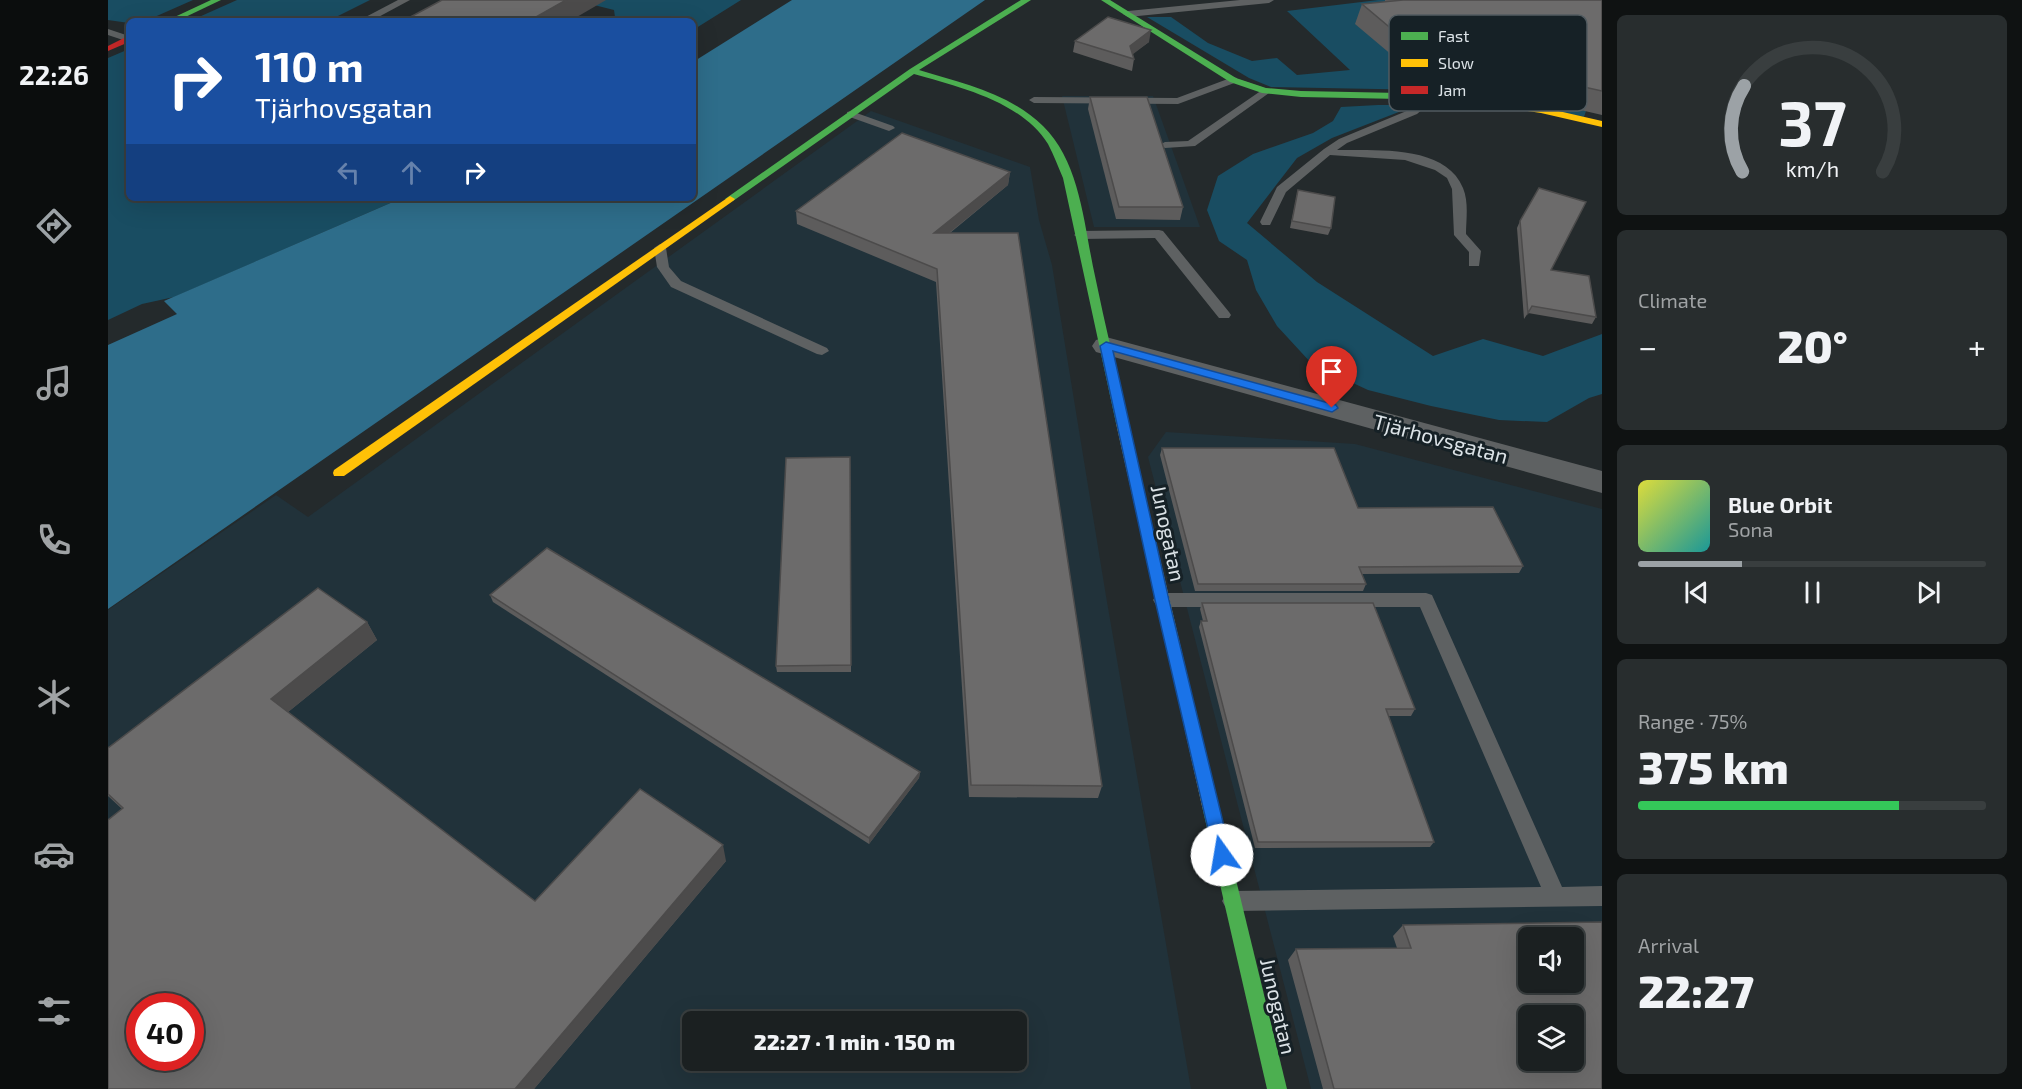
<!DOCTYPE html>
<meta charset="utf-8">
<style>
:root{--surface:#1b2021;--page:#282d2e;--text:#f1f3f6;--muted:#a0a3a5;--line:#393e3f;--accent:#9ca2a6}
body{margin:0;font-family:"Exo 2",sans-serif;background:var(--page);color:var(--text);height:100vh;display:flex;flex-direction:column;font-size:22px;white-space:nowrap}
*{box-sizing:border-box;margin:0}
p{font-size:20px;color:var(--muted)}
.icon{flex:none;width:33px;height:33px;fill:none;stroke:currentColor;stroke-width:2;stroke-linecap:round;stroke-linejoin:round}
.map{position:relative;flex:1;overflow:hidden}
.side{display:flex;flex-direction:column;gap:15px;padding:15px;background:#0f1212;width:420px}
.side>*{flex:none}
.hud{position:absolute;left:18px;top:18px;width:570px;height:183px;border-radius:9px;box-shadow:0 6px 24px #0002,0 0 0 2px var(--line);background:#1a4fa0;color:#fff;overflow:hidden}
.fabs{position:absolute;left:1410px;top:927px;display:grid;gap:12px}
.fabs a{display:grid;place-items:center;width:66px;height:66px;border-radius:9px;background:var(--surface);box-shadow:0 6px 24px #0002,0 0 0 2px var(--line);font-size:30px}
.speed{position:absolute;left:18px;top:993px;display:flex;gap:12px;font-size:30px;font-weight:700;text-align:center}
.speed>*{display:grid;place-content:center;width:78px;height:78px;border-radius:50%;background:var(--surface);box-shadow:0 6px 24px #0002,0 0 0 2px var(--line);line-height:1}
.speed .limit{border:9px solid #d22;background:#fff;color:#111}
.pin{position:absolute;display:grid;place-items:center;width:51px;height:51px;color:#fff;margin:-62px -26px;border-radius:50% 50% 50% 0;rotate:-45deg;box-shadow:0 0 6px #0007}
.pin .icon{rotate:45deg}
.me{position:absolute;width:66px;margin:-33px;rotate:347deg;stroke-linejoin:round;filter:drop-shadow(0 0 4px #0008)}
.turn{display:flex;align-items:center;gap:21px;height:126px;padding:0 30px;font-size:27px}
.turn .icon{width:78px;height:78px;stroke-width:2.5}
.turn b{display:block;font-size:42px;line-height:51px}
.lanes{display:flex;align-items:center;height:57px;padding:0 30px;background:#0003;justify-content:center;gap:30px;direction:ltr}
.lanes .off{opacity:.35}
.big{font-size:45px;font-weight:800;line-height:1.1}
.side .card{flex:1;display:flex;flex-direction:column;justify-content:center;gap:9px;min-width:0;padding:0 21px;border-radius:9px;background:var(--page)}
.side .dial{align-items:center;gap:0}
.dial svg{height:156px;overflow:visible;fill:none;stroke:var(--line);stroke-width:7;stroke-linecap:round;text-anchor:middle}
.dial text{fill:var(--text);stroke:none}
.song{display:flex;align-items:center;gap:18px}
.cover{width:72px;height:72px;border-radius:9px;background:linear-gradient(135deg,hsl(60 70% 55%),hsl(180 70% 35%))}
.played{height:6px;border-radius:3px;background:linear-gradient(90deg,var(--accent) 30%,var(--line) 30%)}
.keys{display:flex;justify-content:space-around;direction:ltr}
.heat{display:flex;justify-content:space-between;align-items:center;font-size:33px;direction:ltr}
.charge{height:9px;border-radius:4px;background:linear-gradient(90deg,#34c759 75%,var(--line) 0)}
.trip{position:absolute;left:574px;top:1011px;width:345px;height:60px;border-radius:9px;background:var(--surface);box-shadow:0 6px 24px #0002,0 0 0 2px var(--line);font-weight:800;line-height:60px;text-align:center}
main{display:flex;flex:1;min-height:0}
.tab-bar{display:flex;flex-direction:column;width:108px;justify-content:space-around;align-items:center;background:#0b0d0d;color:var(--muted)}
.tab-bar .icon{width:42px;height:42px}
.tab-bar .current{color:var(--accent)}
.tab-bar b{font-size:27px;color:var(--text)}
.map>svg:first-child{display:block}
.built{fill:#21323a;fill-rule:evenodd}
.green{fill:#194d62}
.water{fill:#2e6d8a}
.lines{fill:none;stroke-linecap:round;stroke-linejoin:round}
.lane{fill:#5e6162;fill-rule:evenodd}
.street{fill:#5e6162;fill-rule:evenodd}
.fast{fill:#4caf50;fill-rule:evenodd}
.slow{fill:#ffc107;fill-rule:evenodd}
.jam{fill:#c62828;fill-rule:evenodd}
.wall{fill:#5d5c5c}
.shaded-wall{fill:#4c4b4b}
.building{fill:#6c6b6b;stroke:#4c4b4b;stroke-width:1.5;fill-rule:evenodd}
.route{fill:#1a73e8;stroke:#114b97;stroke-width:1.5}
.labels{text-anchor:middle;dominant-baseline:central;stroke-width:6;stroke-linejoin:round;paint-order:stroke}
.street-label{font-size:21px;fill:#dce3e7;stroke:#162126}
.key{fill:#162126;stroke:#515b60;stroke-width:1.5}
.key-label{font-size:16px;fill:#dce3e7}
</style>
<main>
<nav class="tab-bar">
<b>22:26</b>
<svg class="icon current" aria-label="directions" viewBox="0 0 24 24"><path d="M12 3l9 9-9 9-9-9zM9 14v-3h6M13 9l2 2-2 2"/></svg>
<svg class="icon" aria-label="music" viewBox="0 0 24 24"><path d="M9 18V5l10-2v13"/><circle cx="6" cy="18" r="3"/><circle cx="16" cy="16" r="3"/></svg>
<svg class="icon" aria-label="phone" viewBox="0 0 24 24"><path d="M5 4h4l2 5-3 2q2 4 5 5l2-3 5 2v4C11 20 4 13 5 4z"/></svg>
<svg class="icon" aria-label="climate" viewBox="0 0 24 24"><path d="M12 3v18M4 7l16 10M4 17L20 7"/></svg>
<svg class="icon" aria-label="car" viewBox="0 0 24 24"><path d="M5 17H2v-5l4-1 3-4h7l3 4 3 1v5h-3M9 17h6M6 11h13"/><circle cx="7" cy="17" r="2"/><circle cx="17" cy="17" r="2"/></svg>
<svg class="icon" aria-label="filters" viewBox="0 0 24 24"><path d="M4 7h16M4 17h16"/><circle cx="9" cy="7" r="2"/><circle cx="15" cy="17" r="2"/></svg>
</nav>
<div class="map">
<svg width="1494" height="1089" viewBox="0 0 1494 1089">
<rect width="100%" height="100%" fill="#242a2c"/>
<g class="built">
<path d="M 954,96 L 1045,96 L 1092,227 L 986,227 Z"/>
<path d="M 763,111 L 922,167 L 931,220 L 944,265 L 998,596 L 1083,1089 L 0,1089 L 0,610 L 168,495 L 200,517 ZM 32,1006 L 82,1006 L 82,1058 L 32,1058 ZM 585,1022 L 909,1022 L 909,1060 L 585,1060 Z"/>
<path d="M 1058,432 L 1247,444 L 1494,509 L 1494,1089 L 1203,1089 L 1040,457 ZM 1420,938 L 1466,938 L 1466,982 L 1420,982 ZM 1420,1016 L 1466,1016 L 1466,1060 L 1420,1060 Z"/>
</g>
<g class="green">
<path d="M 0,0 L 85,0 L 42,19 L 21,21 L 21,23 L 0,20 Z"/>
<path d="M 129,0 L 262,0 L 220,21 L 82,21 Z"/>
<path d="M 488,0 L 633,0 L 585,30 L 585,21 L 501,21 L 507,17 L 506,10 L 482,4 Z"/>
<path d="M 1270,0 L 1345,0 L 1330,51 L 1478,111 L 1476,117 L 1357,93 L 1322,90 L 1163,87 L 1141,78 L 1039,17 L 1063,17 L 1100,43 L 1144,61 L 1169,58 L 1189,75 L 1242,70 L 1179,11 Z"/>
<path d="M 21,49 L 21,198 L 294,198 L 66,297 L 34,304 L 0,320 L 0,58 Z"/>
<path d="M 1270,105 L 1296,105 L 1301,108 L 1224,138 L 1189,158 L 1139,223 L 1209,282 L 1325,356 L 1375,339 L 1435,356 L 1494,334 L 1494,394 L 1481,398 L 1439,422 L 1391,420 L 1323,406 L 1260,390 L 1204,364 L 1169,326 L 1148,290 L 1139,260 L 1111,241 L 1099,210 L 1110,176 L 1145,154 L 1205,133 L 1225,121 L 1233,107 Z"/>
</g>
<path class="water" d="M 684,0 L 877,0 L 0,609 L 0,345 L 69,314 L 56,301 L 294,198 L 585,198 L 585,62 Z"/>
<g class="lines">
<g class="lane">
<path d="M 290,0 L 302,0 L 263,21 L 250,21 Z"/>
<path d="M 1132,0 L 1166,0 L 1161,3 L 1020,17 L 1015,14 L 1020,11 Z"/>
<path d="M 0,29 L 21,36 L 21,42 L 0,35 Z"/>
<path d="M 1125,77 L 1129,78 L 1129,82 L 1070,104 L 926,103 L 921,100 L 926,97 L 1069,98 Z"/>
<path d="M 1157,88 L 1161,89 L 1161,93 L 1087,146 L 1057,148 L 1051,145 L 1057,142 L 1080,141 Z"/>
<path d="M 1318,92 L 1323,95 L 1322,103 L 1309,114 L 1239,143 L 1229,150 C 1267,151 1337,144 1355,188 C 1361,202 1358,220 1358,234 L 1373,251 L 1371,266 L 1361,266 L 1361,252 L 1346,235 L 1344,189 L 1339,178 L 1327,170 L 1297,160 L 1222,155 L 1178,192 L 1162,225 L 1154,225 L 1152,222 L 1169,187 L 1216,149 L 1231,139 L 1301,110 L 1312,102 L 1313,95 Z"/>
<path d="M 743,111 L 785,126 L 787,128 L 781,131 L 739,116 L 739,112 Z"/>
<path d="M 1051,230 L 1055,231 L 1121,312 L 1123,315 L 1121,318 L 1111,318 L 1047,238 L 972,239 L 966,235 L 972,231 Z"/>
<path d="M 552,244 L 558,248 L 561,267 L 573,281 L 719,348 L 721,351 L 714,355 L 709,354 L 563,287 L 549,267 L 546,248 Z"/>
<path d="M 1054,593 L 1318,593 L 1324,595 L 1454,887 L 1494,886 L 1494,906 L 1125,911 L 1118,908 L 1114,901 L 1118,894 L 1125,891 L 1433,887 L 1312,607 L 1054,607 L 1048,605 L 1045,600 L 1048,595 Z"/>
</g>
<path class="street" d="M 998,337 L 1494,471 L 1494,493 L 988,352 L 984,346 L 988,340 Z"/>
<g class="fast">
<path d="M 103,0 L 113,0 L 69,21 L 58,21 Z"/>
<path d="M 913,0 L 923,0 L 811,70 C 854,83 903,94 935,126 C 973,163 976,227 987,276 C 997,325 1009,374 1020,423 L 1014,427 L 1008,423 L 955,178 C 950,167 946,155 940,144 C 913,101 851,87 806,74 L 625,201 L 617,199 L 802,69 Z"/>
<path d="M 993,0 L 1002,0 L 1128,78 L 1158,88 L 1193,91 L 1342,94 L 1346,97 L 1342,100 L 1193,97 L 1154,93 L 1122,82 Z"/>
<path d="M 1102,799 L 1108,801 L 1110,806 L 1179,1089 L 1159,1089 L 1094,806 L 1096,801 Z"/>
</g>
<g class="slow">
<path d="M 1342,94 L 1433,107 L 1494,121 L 1494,127 L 1433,113 L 1339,99 L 1339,95 Z"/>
<path d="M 622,196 L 627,199 L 625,201 L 236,476 L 226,476 L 225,473 L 226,470 Z"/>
<path d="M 1014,419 L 1020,423 L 1110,806 L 1108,811 L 1102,813 L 1096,811 L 1094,806 L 1008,423 Z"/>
</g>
<path class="jam" d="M 18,37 L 21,37 L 21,42 L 0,51 L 0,46 Z"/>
</g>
<g class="wall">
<path d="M 1277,0 L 1494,0 L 1494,115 L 1375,87 L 1330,51 L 1285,56 L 1247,24 L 1254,4 L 1277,2 Z"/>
<path d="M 967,41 L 1041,42 L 1024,54 L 1026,59 L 1024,71 L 965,52 Z"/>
<path d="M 982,97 L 1075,207 L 1072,220 L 1008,219 L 980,109 Z"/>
<path d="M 902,172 L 900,185 L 842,233 L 994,786 L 990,798 L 861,797 L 828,282 L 689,224 L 688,211 Z"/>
<path d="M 1190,190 L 1223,228 L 1220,235 L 1182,228 Z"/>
<path d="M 1412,221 L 1443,270 L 1488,317 L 1484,324 L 1420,313 L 1416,319 L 1409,228 Z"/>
<path d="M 1054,448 L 1250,508 L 1415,566 L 1411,573 L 1254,574 L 1258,584 L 1255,591 L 1087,591 L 1052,455 Z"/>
<path d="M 742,457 L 743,672 L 669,672 L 668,666 Z"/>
<path d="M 382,595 L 812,772 L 811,778 L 761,844 L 385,602 Z"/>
<path d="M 1094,603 L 1307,709 L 1303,716 L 1280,716 L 1326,842 L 1322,847 L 1147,848 L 1091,627 L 1093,621 L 1095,621 L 1092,609 Z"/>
<path d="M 259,622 L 269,640 L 180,712 L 427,901 L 618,861 L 426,1089 L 0,1089 L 14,809 L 0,796 L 0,748 Z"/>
<path d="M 1295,925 L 1494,1089 L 1215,1089 L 1180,960 L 1188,949 L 1289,948 L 1285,936 Z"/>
</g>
<g class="shaded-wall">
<path d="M 458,0 L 498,0 L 462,21 L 421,21 Z"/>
<path d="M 1043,30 L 1041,42 L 1020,58 L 1022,46 Z"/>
<path d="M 1338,31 L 1330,51 L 1285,56 L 1292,36 Z"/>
<path d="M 902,172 L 900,185 L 825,246 L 826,233 Z"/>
<path d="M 259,622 L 269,640 L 174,717 L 163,699 Z"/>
<path d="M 812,772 L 811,778 L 761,844 L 761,838 Z"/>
<path d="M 615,845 L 618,861 L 426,1089 L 407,1089 Z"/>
</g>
<g class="building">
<path d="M 334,0 L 458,0 L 421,21 L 295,21 Z"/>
<path d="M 1295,0 L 1494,0 L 1494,91 L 1383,66 L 1338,31 L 1292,36 L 1254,4 Z"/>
<path d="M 1000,17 L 1043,30 L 1022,46 L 1026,59 L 967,41 Z"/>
<path d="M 982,97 L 1039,97 L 1075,207 L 1011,207 Z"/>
<path d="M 794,133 L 902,172 L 826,233 L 910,233 L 994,786 L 863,785 L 829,269 L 688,211 Z"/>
<path d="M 1431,188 L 1478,202 L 1443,270 L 1481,276 L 1488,317 L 1424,306 L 1420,313 L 1412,221 Z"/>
<path d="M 1190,190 L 1227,197 L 1223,228 L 1184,221 Z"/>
<path d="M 1054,448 L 1226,448 L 1250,508 L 1385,507 L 1415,566 L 1251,567 L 1258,584 L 1090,584 Z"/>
<path d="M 742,457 L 743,665 L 668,666 L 678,458 Z"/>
<path d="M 439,548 L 812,772 L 761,838 L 382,595 Z"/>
<path d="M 210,588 L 259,622 L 163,699 L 427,901 L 532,789 L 615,845 L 407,1089 L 0,1089 L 0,820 L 15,808 L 0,794 L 0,748 ZM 32,1006 L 82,1006 L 82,1058 L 32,1058 Z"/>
<path d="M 1094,603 L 1265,603 L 1307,709 L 1278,709 L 1326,842 L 1150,842 L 1093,621 L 1099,621 Z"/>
<path d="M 1494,922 L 1494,1089 L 1226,1089 L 1188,949 L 1303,948 L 1295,925 ZM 1420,938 L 1466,938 L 1466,982 L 1420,982 ZM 1420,1016 L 1466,1016 L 1466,1060 L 1420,1060 Z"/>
</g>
<path class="route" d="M 998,342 L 1228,405 L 1230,408 L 1224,412 L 1005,351 L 1061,600 L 1123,855 L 1120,861 L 1114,863 L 1109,861 L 1106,855 L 1047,600 L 992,346 Z"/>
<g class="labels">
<g class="street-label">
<text transform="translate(1333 438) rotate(15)">Tjärhovsgatan</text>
<text transform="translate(1061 533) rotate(78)">Junogatan</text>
<text transform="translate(1171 1006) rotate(77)">Junogatan</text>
</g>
</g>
<rect x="1281" y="15" width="198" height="96" rx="9" class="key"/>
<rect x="1293" y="32" width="27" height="8" fill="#4caf50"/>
<rect x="1293" y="59" width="27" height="8" fill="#ffc107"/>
<rect x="1293" y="86" width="27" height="8" fill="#c62828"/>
<g class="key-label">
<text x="1330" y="42">Fast</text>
<text x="1330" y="69">Slow</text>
<text x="1330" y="96">Jam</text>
</g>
</svg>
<div class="fabs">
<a><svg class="icon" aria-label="sound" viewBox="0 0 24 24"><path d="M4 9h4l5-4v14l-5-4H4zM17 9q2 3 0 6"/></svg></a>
<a><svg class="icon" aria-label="layers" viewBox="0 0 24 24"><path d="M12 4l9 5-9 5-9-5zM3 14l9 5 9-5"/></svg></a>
</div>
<div class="speed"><div class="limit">40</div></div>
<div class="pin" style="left:1224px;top:408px;background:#d93025"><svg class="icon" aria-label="arrive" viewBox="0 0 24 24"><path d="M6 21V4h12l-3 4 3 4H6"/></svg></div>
<svg class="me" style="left:1114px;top:855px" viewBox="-20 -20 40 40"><circle r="19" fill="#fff"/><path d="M0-13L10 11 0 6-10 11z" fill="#1a73e8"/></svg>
<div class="trip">22:27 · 1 min · 150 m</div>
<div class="hud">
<div class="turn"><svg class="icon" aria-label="right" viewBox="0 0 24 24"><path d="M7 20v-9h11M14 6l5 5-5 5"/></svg><div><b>110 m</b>Tjärhovsgatan</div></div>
<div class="lanes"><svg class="icon off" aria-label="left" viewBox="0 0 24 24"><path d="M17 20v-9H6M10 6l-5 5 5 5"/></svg><svg class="icon off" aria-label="ahead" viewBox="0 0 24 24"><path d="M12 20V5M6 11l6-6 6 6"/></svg><svg class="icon" aria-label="right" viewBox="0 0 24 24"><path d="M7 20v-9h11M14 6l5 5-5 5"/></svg></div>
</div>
</div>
<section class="side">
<div class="card dial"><svg viewBox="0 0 100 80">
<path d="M14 69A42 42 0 1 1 86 69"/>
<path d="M14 69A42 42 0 0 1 15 25" stroke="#9ca2a6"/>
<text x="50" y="56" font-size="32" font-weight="700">37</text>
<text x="50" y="72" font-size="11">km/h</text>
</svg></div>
<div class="card"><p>Climate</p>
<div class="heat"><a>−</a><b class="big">20°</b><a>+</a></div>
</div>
<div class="card">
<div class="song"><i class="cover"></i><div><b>Blue Orbit</b><p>Sona</p></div></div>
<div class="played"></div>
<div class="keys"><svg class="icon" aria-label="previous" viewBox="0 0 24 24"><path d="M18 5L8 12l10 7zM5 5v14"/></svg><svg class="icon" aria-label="pause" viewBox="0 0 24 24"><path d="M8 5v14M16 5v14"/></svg><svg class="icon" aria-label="next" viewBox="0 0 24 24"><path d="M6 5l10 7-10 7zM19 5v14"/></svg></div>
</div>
<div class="card"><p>Range · 75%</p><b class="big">375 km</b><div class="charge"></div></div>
<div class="card"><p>Arrival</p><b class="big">22:27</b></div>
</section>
</main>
